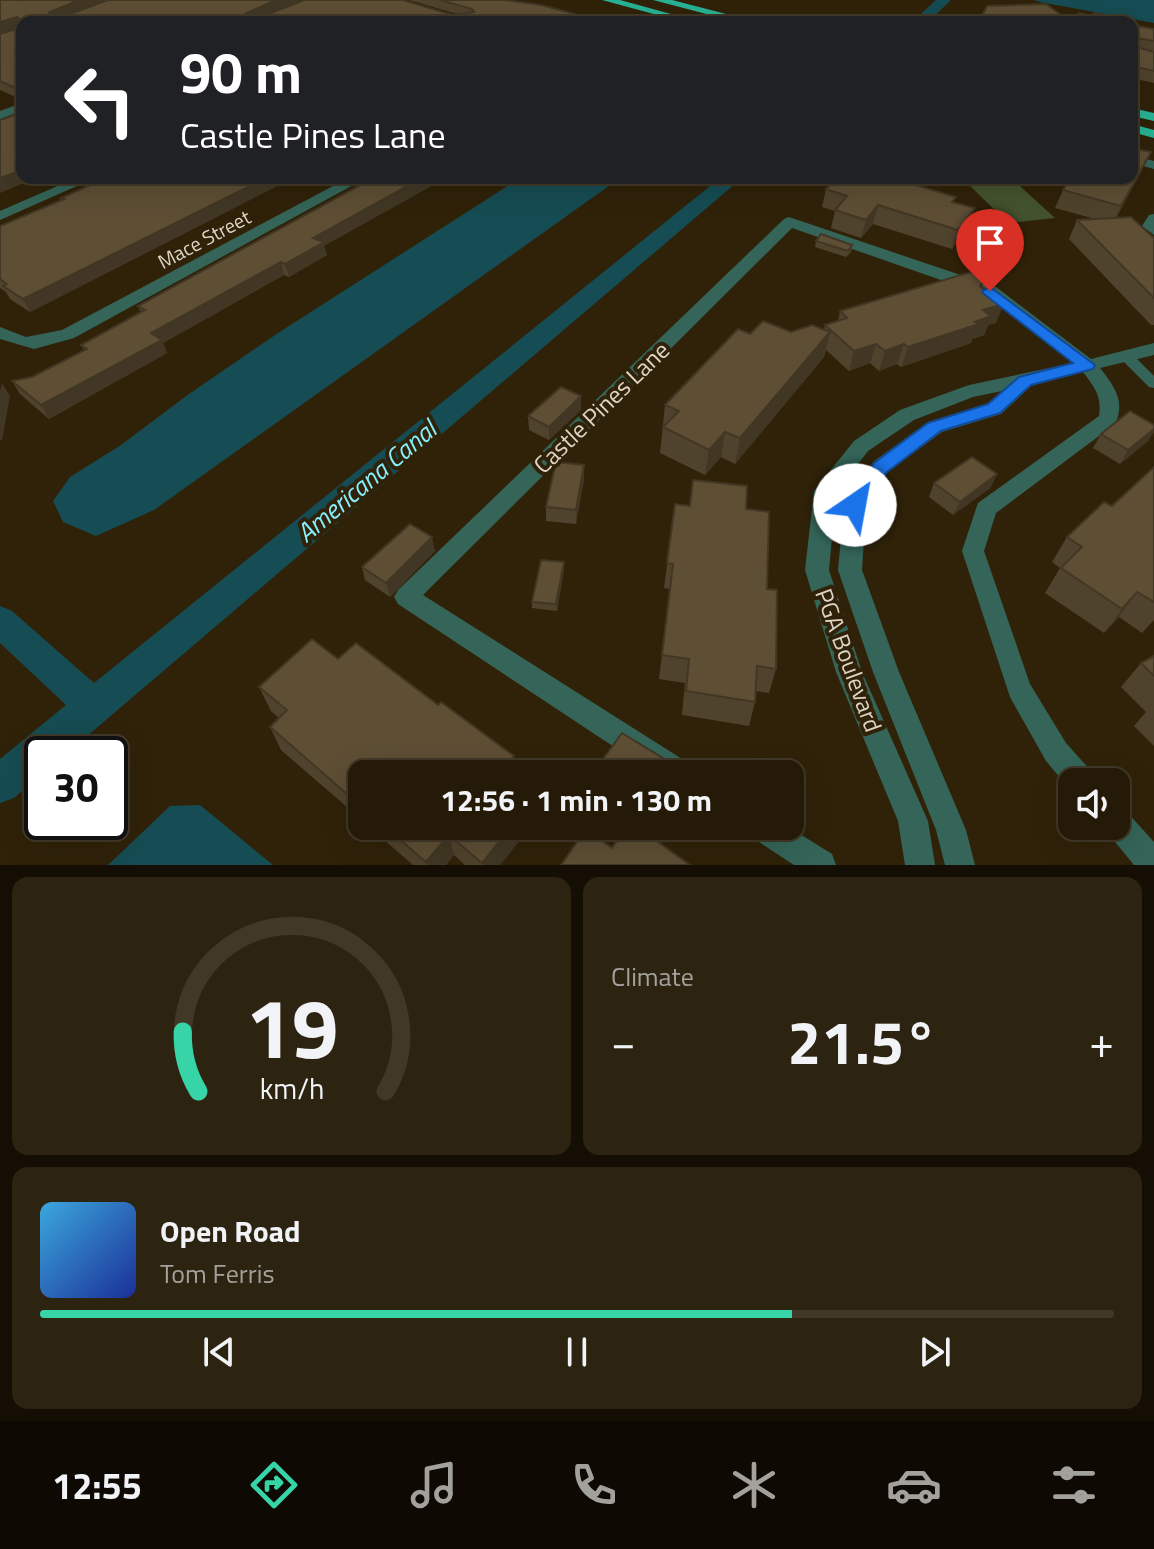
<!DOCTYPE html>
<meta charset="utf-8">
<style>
:root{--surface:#241a07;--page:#2c2311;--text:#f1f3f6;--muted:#a3a19b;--line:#413828;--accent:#36d4a7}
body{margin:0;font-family:"Titillium Web",sans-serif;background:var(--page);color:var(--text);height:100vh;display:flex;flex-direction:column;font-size:30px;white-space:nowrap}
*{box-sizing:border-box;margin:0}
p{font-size:26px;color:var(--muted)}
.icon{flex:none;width:44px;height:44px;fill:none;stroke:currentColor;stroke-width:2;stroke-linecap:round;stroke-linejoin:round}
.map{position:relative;height:865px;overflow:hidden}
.side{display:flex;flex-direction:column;gap:12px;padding:12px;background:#140e04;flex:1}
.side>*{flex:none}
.banner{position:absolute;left:16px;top:16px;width:1122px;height:168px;border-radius:16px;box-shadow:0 8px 32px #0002,0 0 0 2px var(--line);background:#202124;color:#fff;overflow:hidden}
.controls{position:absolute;left:1058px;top:768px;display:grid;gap:16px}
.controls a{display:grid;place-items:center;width:72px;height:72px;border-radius:16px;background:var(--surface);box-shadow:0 8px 32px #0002,0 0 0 2px var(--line);font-size:40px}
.speed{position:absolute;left:24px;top:736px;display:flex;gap:16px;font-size:40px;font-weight:700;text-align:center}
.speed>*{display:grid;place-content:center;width:104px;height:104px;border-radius:50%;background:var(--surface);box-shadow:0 8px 32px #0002,0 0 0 2px var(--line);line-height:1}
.speed .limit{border:4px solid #111;border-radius:12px;background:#fff;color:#111}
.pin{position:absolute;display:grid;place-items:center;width:68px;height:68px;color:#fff;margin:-82px -34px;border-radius:50% 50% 50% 0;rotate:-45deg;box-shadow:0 0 8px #0007}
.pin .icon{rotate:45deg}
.me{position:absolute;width:88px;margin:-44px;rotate:33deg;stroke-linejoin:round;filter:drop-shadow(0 0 6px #0008)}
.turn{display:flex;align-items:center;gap:28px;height:168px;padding:0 32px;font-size:36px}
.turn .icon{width:104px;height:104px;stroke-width:2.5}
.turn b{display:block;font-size:56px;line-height:68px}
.big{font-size:60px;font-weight:700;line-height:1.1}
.side .widget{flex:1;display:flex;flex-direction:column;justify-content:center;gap:12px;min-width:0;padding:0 28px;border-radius:16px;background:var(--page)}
.side .dial{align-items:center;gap:0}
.dial svg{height:208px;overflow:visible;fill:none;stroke:var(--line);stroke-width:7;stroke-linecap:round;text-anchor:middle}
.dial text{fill:var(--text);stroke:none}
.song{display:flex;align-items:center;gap:24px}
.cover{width:96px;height:96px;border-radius:12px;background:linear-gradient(135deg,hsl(200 70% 55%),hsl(230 70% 35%))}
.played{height:8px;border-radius:4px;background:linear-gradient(90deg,var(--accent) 70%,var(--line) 70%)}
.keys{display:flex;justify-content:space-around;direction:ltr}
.heat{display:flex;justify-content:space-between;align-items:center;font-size:44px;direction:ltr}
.side .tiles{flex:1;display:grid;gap:12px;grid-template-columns:1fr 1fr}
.widget:last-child{grid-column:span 2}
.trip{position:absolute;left:348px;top:760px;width:456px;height:80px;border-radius:16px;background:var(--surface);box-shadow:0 8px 32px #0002,0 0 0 2px var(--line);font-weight:700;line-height:80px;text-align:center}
.tab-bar{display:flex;height:128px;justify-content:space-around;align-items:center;background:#0e0a03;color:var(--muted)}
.tab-bar .icon{width:56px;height:56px}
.tab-bar .current{color:var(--accent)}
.tab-bar b{font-size:36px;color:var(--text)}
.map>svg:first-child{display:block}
.green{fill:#44532f}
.water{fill:#164c53}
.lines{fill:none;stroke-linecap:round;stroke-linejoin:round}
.canal{fill:#164c53;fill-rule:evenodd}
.service{fill:#346558;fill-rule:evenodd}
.minor{fill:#346558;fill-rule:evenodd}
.trunk{fill:#28b295;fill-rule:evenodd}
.wall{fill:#50432d}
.shaded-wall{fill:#413724}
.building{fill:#5d4e34;stroke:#413724;stroke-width:2}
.route{fill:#1a73e8;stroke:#114b97;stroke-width:2}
.labels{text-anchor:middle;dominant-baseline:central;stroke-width:8;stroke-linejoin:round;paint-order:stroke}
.far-street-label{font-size:20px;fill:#ded5c6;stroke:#302209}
.street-label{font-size:24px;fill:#ded5c6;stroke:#302209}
.water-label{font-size:26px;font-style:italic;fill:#85effe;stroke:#302209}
</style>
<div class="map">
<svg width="1154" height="865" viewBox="0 0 1154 865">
<rect width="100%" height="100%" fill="#302209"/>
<path class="green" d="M 1011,178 L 1055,218 L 1008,223 L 964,180 Z"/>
<g class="water">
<path d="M 1034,0 L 1154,0 L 1154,23 L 1040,2 Z"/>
<path d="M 520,178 L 620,178 L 154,510 L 96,536 L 63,522 L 53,501 L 70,477 L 121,445 L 189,394 L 278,333 Z"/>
<path d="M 200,805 L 273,865 L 108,865 L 170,806 Z"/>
</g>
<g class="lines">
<g class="canal">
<path d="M 936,0 L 951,0 L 928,22 L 912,22 Z"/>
<path d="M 720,178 L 742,178 L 66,754 L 42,754 L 42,774 L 14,798 L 0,803 L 0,759 L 66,705 L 0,643 L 0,606 L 12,611 L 94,683 Z"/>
</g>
<path class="service" d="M 1126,352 L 1131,353 L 1154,376 L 1154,388 L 1149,387 L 1121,359 L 1120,356 L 1121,353 Z"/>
<g class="minor">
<path d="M 22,103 L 22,111 L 0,119 L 0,111 Z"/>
<path d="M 1132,155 L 1154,161 L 1154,169 L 1132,163 Z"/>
<path d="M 76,178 L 95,178 L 0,220 L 0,211 Z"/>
<path d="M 348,178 L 366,178 L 74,338 L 34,349 L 0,339 L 0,327 L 26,337 L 62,330 Z"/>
<path d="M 1154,214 L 1154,235 L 1142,226 L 1149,215 Z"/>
<path d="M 789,217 L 996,287 L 1091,359 L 1154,343 L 1154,355 L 1100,368 C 1114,386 1126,401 1115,424 L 996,513 L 984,551 L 1030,684 L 1066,743 L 1092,772 L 1096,782 L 1072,782 L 1072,792 L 1046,761 L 1010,697 L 962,551 L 978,503 L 1099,416 C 1102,396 1095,388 1083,372 L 1031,386 L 1001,414 L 942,432 L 887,472 L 866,506 L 862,570 L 899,672 L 966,830 L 975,865 L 945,865 L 936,830 L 873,672 L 838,570 L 844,505 L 873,462 L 928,422 L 987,404 L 1002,391 L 973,397 L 914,420 L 868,451 L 836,493 L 829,570 L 862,672 L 928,821 L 935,865 L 905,865 L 898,821 L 836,672 L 805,570 L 814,491 L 854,441 L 900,410 L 969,385 L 1073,363 L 984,295 L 792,228 L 423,595 L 690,764 L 694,774 L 655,774 L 398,604 L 394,597 L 398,590 L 784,219 Z"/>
<path d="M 1116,806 L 1126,811 L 1154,842 L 1154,865 L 1134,865 L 1106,831 L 1103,826 L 1116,826 Z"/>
<path d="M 745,826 L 787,826 L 832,854 L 836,865 L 794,865 L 750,836 Z"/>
</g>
<g class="trunk">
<path d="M 602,0 L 620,0 L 682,17 L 676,20 Z"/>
<path d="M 653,0 L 672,0 L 757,22 L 737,22 Z"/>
<path d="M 1132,108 L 1154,113 L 1154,121 L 1132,116 Z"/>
<path d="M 1132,124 L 1154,130 L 1154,138 L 1132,132 Z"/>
</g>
</g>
<g class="wall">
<path d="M 0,0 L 301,0 L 278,10 L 453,15 L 457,14 L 409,0 L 504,0 L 590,18 L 590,22 L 22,22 L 22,100 L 0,90 Z"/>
<path d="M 1132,25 L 1154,29 L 1154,83 L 1132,78 Z"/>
<path d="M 1142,170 L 1116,218 L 1154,238 L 1154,325 L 1151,325 L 1069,239 L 1077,220 L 1095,219 L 1055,208 L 1063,190 Z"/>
<path d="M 106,178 L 293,178 L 30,312 L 10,299 L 6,292 L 0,288 L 0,226 L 62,200 L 61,198 Z"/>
<path d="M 826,189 L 955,202 L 975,208 L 969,227 L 952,249 L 873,224 L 861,238 L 831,228 L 835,211 L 822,207 Z"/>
<path d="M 816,241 L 852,245 L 851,252 L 846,257 L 815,247 Z"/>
<path d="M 324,246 L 327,255 L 289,277 L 284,275 L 163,343 L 167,353 L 49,419 L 20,394 L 12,381 L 32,377 L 84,350 L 81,345 L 141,312 L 138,306 Z"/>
<path d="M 986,277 L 982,288 L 996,323 L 988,325 L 984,335 L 972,339 L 971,343 L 901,367 L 897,364 L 879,371 L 870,363 L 849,371 L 826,350 L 824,357 L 735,464 L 721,457 L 705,475 L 660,453 L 665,405 L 750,334 L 824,329 L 825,325 L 838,321 L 840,311 Z"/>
<path d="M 581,396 L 581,410 L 549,440 L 529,430 L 528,416 Z"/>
<path d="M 1101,434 L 1149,440 L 1120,464 L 1093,448 Z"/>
<path d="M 1154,467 L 1154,620 L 1142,633 L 1119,617 L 1104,633 L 1045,593 L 1060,568 L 1052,562 L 1067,537 L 1112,506 Z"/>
<path d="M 997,474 L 990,488 L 953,515 L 929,497 L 934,483 Z"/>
<path d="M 584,479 L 576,524 L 546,521 L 546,507 Z"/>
<path d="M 675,504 L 746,509 L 767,589 L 776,669 L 769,693 L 756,691 L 755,702 L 749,726 L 682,715 L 685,683 L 659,679 L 670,589 L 664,588 Z"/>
<path d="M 435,551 L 390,597 L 365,580 L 362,567 Z"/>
<path d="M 564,562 L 564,569 L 557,611 L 532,608 L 532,602 Z"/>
<path d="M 1154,656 L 1154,746 L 1134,726 L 1146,712 L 1121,687 L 1141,663 Z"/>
<path d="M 338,659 L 362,774 L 362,820 L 281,750 L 270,727 L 279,718 L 271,711 L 259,687 Z"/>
<path d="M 603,759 L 689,774 L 602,774 Z"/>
<path d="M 368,826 L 531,826 L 500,865 L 465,865 L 454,855 L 446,865 L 413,865 Z"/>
</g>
<g class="shaded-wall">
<path d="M 79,0 L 106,0 L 53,22 L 48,13 Z"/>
<path d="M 276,0 L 301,0 L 250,22 L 247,13 Z"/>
<path d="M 17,17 L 21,27 L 0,34 L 0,22 Z"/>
<path d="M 1151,152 L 1142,170 L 1113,224 L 1121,206 Z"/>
<path d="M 22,170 L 22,178 L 36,178 L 0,193 L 0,178 Z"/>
<path d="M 266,178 L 293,178 L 30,312 L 23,299 Z"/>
<path d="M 422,178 L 446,178 L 324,246 L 327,255 L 289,277 L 285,264 L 313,238 Z"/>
<path d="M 878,205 L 873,224 L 861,238 L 866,220 Z"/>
<path d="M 975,208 L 969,227 L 952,249 L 958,230 Z"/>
<path d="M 281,262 L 284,275 L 163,343 L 167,353 L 49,419 L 41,405 L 151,333 Z"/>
<path d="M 1004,304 L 996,323 L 988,325 L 984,335 L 972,339 L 971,343 L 901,367 L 908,347 L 983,310 Z"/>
<path d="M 830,332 L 824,357 L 735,464 L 740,438 Z"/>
<path d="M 876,344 L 870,363 L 849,371 L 854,351 Z"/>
<path d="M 904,344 L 897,364 L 879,371 L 885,351 Z"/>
<path d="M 2,383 L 10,396 L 2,440 L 0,440 L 0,391 Z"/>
<path d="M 581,396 L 581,410 L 549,440 L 549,427 Z"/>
<path d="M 1154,429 L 1154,432 L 1149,440 L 1120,464 L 1128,450 Z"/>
<path d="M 725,432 L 721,457 L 705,475 L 709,450 Z"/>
<path d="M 584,465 L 584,479 L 576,524 L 576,510 Z"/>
<path d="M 997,474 L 990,488 L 953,515 L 960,502 Z"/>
<path d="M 432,537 L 435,551 L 390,597 L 386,583 Z"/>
<path d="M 564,562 L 564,569 L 557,611 L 556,604 Z"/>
<path d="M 1137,592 L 1119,617 L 1104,633 L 1122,609 Z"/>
<path d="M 514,756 L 516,774 L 499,774 Z"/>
<path d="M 512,826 L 531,826 L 500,865 L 483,865 L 482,863 Z"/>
<path d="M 662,826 L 672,826 L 651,859 L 654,839 Z"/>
<path d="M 449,835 L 454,855 L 446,865 L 427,865 L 426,862 Z"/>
</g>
<g class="building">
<path d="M 0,0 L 79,0 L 48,13 L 67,15 L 108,0 L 276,0 L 247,13 L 266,15 L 304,0 L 403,0 L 453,15 L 474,12 L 472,9 L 440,0 L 504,0 L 541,5 L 590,18 L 581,22 L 22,22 L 22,91 L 0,81 L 0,34 L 20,28 L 21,20 L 17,17 L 0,22 Z"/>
<path d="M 1046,4 L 1071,22 L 1079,13 L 1092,16 L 1094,13 L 1120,18 L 1117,22 L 983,22 L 980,20 L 987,6 Z"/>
<path d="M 1132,25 L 1154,29 L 1154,41 L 1137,38 L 1134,46 L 1154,52 L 1154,71 L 1132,66 Z"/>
<path d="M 22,112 L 22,170 L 0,178 L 0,120 Z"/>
<path d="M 1132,148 L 1151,152 L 1121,206 L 1063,190 L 1070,178 L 1132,178 Z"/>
<path d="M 106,178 L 266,178 L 23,299 L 3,286 L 7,284 L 0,279 L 0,226 L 64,199 L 61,198 Z"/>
<path d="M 373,178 L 422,178 L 313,238 L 324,242 L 285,264 L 281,262 L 151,333 L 162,340 L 41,405 L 12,381 L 32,377 L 87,349 L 81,345 L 145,310 L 138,306 Z"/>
<path d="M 838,178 L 892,178 L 956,197 L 952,202 L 975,208 L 958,230 L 878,205 L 866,220 L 835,210 L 847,196 L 826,189 Z"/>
<path d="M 1131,217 L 1154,238 L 1154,298 L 1077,220 Z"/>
<path d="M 821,234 L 852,245 L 848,251 L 816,241 Z"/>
<path d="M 971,272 L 986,277 L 980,286 L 1004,304 L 983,310 L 991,316 L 975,322 L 979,324 L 908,347 L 904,344 L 885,351 L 876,344 L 854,351 L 825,325 L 847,318 L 840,311 Z"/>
<path d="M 763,321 L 791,332 L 812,325 L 830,332 L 740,438 L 725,432 L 709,450 L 663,427 L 679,411 L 665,405 L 738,329 L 750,334 Z"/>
<path d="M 561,387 L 581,396 L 549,427 L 528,416 Z"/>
<path d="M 1130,411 L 1154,425 L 1154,429 L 1128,450 L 1101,434 Z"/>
<path d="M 972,457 L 997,474 L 960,502 L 934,483 Z"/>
<path d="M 556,462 L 584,465 L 576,510 L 546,507 Z"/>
<path d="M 1154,467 L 1154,602 L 1137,592 L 1122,609 L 1061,568 L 1082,547 L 1067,537 L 1104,502 L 1112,506 Z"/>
<path d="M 693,480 L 747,486 L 746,509 L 769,512 L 767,589 L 777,590 L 776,669 L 757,666 L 755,702 L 686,691 L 689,659 L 662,655 L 673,564 L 667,563 L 675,504 L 690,506 Z"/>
<path d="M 410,524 L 432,537 L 386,583 L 362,567 Z"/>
<path d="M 541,560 L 564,562 L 556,604 L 532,602 Z"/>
<path d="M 312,639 L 338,659 L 356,643 L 438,705 L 441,702 L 514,756 L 499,774 L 362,774 L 362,807 L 270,727 L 287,710 L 259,687 Z"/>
<path d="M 1154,656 L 1154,676 L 1141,663 Z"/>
<path d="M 622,733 L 689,774 L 624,774 L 603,759 Z"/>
<path d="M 384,826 L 512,826 L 482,863 L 449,835 L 426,862 Z"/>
<path d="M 627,826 L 662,826 L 654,839 L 690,865 L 561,865 L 586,829 L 612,848 Z"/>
</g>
<path class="route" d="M 990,287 L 1095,365 L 1093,369 L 1031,385 L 1000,413 L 941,431 L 887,472 L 862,510 L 848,510 L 846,505 L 874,463 L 928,423 L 988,404 L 1019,377 L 1073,363 L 984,294 L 982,291 Z"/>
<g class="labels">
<g class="far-street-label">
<text transform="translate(204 239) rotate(-28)">Mace Street</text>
</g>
<g class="street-label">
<text transform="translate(601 407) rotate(-44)">Castle Pines Lane</text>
<text transform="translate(849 660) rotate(70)">PGA Boulevard</text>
</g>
<g class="water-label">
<text transform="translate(366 481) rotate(-40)">Americana Canal</text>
</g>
</g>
</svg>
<div class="controls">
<a><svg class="icon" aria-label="sound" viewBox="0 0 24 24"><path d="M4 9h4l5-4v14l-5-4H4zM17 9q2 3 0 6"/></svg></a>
</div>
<div class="speed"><div class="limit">30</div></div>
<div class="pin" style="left:990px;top:291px;background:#d93025"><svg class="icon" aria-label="arrive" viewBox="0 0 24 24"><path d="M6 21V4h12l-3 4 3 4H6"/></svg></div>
<svg class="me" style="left:855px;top:505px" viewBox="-20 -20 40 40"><circle r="19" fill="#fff"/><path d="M0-13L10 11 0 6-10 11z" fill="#1a73e8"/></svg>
<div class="trip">12:56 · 1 min · 130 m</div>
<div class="banner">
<div class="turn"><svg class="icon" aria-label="left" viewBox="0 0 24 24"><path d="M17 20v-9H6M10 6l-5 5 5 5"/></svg><div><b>90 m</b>Castle Pines Lane</div></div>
</div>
</div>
<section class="side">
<div class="tiles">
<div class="widget dial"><svg viewBox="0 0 100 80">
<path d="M14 69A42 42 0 1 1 86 69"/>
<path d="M14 69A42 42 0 0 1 8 46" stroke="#36d4a7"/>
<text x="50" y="56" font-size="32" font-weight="700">19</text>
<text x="50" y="72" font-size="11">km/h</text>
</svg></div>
<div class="widget"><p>Climate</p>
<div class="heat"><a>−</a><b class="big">21.5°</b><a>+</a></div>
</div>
<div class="widget">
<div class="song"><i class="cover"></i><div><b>Open Road</b><p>Tom Ferris</p></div></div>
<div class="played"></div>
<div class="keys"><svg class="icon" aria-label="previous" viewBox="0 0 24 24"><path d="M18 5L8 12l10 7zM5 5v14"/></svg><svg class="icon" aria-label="pause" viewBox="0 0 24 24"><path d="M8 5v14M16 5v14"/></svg><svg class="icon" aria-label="next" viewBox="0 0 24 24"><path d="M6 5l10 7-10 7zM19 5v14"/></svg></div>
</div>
</div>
</section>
<nav class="tab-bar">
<b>12:55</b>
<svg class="icon current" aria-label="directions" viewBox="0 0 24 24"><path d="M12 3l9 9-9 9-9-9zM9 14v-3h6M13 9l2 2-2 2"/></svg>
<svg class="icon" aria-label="music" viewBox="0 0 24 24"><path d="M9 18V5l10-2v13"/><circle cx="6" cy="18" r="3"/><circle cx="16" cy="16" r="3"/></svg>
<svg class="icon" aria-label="phone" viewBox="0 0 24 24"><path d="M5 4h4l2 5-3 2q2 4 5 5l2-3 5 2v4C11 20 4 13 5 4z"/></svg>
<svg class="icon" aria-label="climate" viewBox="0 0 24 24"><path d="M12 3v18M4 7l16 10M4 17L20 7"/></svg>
<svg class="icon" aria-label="car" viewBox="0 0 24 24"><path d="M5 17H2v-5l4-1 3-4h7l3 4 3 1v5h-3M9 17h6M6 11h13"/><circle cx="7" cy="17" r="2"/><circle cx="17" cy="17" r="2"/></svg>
<svg class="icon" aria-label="filters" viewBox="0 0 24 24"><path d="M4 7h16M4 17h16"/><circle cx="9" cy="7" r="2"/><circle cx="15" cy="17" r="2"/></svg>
</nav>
